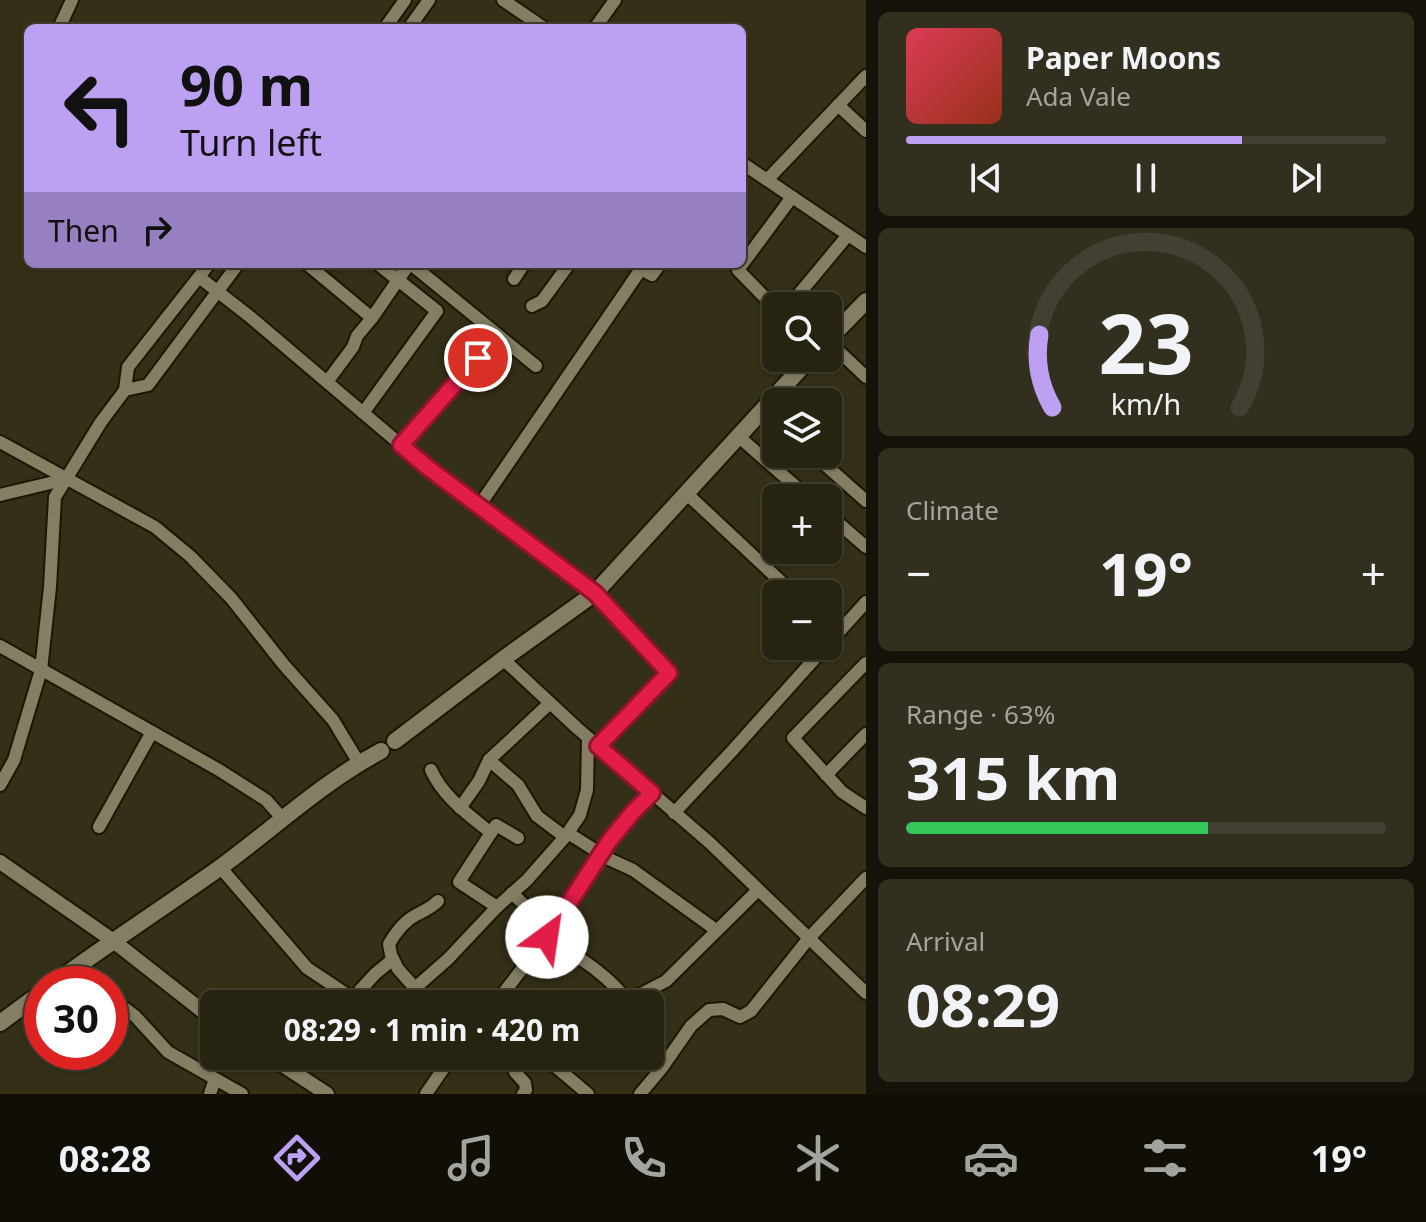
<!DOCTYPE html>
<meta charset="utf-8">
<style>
:root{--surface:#272311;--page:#332f1f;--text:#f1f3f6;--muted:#a4a49f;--line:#434031;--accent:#bca0f2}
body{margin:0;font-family:"Noto Sans",sans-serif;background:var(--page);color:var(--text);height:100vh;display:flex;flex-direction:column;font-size:30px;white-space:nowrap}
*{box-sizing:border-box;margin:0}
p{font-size:26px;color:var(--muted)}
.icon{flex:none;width:44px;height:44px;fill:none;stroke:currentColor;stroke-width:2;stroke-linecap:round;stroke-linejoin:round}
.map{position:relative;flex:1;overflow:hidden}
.sheet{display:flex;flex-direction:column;gap:12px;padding:12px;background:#151309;width:560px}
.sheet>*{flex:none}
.banner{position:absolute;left:24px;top:24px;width:722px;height:244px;border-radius:12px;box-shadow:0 2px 6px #0004,0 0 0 2px var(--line);background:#bca0f2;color:#111;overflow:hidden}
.tools{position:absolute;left:762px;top:292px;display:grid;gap:16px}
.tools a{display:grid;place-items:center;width:80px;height:80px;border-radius:12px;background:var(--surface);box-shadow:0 2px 6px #0004,0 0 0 2px var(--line);font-size:40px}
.speed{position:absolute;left:24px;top:966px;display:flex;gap:16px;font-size:40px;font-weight:700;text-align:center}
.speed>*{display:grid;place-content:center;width:104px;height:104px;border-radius:50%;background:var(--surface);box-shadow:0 2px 6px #0004,0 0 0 2px var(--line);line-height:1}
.speed .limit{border:12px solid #d22;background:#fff;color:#111}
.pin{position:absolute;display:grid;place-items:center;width:68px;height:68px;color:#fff;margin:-34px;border:4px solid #fff;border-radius:50%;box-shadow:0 2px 8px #0007}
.me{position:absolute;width:88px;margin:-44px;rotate:31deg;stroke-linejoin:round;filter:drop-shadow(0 0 6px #0008)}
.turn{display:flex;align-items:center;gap:28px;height:168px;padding:0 24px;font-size:36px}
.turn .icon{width:104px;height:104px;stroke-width:2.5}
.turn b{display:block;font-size:56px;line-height:68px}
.then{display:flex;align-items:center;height:76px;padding:0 24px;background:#0003;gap:16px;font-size:30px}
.big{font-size:60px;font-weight:700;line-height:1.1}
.sheet .card{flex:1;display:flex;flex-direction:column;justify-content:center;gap:12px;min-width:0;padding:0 28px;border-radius:12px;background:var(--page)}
.sheet .dial{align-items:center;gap:0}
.dial svg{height:208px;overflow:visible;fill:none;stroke:var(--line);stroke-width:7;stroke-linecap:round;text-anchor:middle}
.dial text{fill:var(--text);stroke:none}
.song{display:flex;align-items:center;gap:24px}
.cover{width:96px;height:96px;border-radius:12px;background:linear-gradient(135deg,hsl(350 70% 55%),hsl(10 70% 35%))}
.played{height:8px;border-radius:4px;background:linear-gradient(90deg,var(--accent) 70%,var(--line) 70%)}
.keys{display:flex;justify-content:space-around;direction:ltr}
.heat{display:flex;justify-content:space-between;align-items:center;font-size:44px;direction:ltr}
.charge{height:12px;border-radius:6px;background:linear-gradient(90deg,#34c759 63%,var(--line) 0)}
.trip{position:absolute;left:200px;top:990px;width:464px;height:80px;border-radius:12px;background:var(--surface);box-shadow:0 2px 6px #0004,0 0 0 2px var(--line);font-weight:700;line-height:80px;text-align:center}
.tabs{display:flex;height:128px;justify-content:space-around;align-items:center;background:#100e07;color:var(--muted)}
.tabs .icon{width:56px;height:56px}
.tabs .on{color:var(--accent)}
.tabs b{font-size:36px;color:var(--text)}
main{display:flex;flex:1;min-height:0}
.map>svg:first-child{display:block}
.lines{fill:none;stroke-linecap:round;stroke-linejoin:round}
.minor-casing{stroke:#1b1701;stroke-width:16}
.tertiary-casing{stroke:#1b1701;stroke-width:18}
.secondary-casing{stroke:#1b1701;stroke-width:20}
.minor{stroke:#847e63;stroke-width:12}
.tertiary{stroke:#847e63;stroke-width:14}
.secondary{stroke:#847e63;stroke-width:16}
.route-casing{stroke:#92132f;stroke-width:20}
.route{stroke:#e11d48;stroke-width:14}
</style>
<main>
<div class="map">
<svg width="866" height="1094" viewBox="0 0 866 1094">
<rect width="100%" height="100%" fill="#342f17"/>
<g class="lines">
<g class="minor-casing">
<g id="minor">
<path d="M 503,0 L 544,28"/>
<path d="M 59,28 L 72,0"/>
<path d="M 385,28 L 405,0"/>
<path d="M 409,28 L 429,0"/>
<path d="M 595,28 L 615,0"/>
<path d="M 838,105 L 866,131"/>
<path d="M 742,163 L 866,247"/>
<path d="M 767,180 L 866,76"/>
<path d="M 307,264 L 372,318"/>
<path d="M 411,264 L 536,366"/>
<path d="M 199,277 L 249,316 L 427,467 L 595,593 L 669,673 L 598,746"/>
<path d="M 514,279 L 524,264"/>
<path d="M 532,306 L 542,301 L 569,264"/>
<path d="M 789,306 L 848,235"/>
<path d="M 776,309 L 738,270 L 792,197"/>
<path d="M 828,341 L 866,377"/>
<path d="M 327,382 L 353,347 L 357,336 L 372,318 L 409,264"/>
<path d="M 125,390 L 148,385 L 238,264"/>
<path d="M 763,409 L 776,421"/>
<path d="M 363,413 L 437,311 L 378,264"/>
<path d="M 738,436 L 809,498"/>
<path d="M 0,442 L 155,527 L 190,556 L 231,598 L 284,665 L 333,720 L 359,763"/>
<path d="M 401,445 L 498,337"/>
<path d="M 813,454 L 866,501"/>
<path d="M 686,493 L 792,592"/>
<path d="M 0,495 L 67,479"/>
<path d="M 479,506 L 641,269 L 652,275 L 660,264"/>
<path d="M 828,514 L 866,547"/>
<path d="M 828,644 L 866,602"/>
<path d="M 0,646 L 219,770 L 266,800 L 282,818"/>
<path d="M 503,659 L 577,728 L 710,843 L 866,993"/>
<path d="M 866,663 L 793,738 L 842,792 L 866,808"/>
<path d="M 489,760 L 518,785 L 537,816 L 565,837"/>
<path d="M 431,770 C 444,798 468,814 491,833"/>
<path d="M 826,775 L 866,734"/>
<path d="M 0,785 L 14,760 L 41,670 L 50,587 L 55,497 L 101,422 L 125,390 L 128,367 L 209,264"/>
<path d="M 460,808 L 479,781 L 489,760 L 550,703"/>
<path d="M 674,813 L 732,751 L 826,646"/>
<path d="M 99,827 L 152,732"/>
<path d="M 568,833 L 609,859 L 633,870 L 716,930"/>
<path d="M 220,867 L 307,968 L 361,1004"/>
<path d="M 512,893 L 548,928 L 547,937 C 576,956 607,973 628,1002"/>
<path d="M 497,907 L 459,882 L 496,825 L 518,838"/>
<path d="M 76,967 L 94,984"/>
<path d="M 415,988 L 448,959 L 497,907 L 527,880 L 565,837 L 580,815 L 587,790 L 588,738"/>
<path d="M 110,997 L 135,1016 L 168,1052 L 242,1094"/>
<path d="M 353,998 L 375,974 L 393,959"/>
<path d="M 420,1004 L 415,988 L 398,969 L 391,955 L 389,944 C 396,932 404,921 416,915 C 424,911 431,908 438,901"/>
<path d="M 495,1004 L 555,926 L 565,906 L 610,840 L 633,812 L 652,793"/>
<path d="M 622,1004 L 666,981 L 758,890"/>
<path d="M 543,1056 L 588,1094"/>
<path d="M 210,1094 L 215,1079"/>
<path d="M 426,1094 L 452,1056"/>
<path d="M 523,1094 L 526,1090 L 525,1083 L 515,1072 L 529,1056"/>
<path d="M 640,1094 L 661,1069 L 691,1026 L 709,1010 L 723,1009 L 740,1017 L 751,1011 L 809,938 L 866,878"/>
</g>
</g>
<g class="tertiary-casing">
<g id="tertiary">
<path d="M 0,862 L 112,940 L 214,1020"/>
<path d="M 269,1056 L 327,1094"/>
</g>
</g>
<g class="secondary-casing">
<g id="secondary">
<path d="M 828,340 L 866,301"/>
<path d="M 395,741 L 503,659 L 595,593 L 810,358"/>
<path d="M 53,984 C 107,944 163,908 218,869 C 272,830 321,783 381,751"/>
<path d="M 0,1023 L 42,992"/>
</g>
</g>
<use href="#minor" class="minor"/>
<use href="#tertiary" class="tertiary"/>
<use href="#secondary" class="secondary"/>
</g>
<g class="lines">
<g class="route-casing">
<path id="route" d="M 478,358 L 401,445 L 427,467 L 595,593 L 669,673 L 598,746 L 652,793 L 633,812 L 610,840 L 547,937"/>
</g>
<use href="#route" class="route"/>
</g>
</svg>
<div class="tools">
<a><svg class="icon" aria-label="search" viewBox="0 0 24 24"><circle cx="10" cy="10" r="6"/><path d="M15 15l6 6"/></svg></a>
<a><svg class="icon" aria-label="layers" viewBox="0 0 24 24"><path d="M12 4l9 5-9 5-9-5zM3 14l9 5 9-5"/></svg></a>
<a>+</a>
<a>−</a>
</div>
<div class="speed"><div class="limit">30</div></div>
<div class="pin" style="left:478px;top:358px;background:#d93025"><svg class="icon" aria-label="arrive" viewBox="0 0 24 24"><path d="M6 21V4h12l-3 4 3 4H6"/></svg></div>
<svg class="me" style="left:547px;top:937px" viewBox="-20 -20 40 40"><circle r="19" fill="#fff"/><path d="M0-13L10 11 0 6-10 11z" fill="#e11d48"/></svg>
<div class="trip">08:29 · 1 min · 420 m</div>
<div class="banner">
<div class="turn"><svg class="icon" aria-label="left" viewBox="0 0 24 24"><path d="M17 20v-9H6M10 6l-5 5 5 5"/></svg><div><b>90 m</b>Turn left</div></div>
<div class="then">Then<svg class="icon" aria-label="right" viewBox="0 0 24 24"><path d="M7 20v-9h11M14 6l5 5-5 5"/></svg></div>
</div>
</div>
<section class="sheet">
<div class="card">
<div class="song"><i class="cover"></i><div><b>Paper Moons</b><p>Ada Vale</p></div></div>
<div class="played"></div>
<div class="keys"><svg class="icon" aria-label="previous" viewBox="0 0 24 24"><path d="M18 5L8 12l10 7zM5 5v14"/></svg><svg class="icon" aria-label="pause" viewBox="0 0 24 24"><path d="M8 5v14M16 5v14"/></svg><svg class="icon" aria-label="next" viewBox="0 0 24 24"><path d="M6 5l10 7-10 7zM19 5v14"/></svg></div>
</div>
<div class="card dial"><svg viewBox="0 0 100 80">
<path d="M14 69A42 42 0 1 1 86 69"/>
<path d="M14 69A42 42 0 0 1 9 41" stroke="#bca0f2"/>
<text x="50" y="56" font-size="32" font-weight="700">23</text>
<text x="50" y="72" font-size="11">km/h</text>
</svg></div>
<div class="card"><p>Climate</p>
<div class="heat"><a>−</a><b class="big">19°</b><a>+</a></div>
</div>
<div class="card"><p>Range · 63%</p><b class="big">315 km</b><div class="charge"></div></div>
<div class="card"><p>Arrival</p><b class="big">08:29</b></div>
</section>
</main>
<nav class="tabs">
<b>08:28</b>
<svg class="icon on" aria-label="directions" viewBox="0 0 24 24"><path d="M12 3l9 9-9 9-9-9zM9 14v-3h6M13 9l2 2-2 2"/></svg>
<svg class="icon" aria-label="music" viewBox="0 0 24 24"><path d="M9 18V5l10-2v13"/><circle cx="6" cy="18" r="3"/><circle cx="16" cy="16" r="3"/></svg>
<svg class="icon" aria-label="phone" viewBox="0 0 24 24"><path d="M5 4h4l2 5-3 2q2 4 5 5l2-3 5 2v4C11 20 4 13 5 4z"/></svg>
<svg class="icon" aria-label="climate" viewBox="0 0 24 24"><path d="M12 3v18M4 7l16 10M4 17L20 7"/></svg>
<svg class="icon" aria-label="car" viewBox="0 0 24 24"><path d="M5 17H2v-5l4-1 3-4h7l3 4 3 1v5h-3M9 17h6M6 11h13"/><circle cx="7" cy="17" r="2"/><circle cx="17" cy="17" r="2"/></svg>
<svg class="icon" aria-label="filters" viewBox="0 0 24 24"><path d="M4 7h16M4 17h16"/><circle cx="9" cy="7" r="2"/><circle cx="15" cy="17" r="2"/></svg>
<b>19°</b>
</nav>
